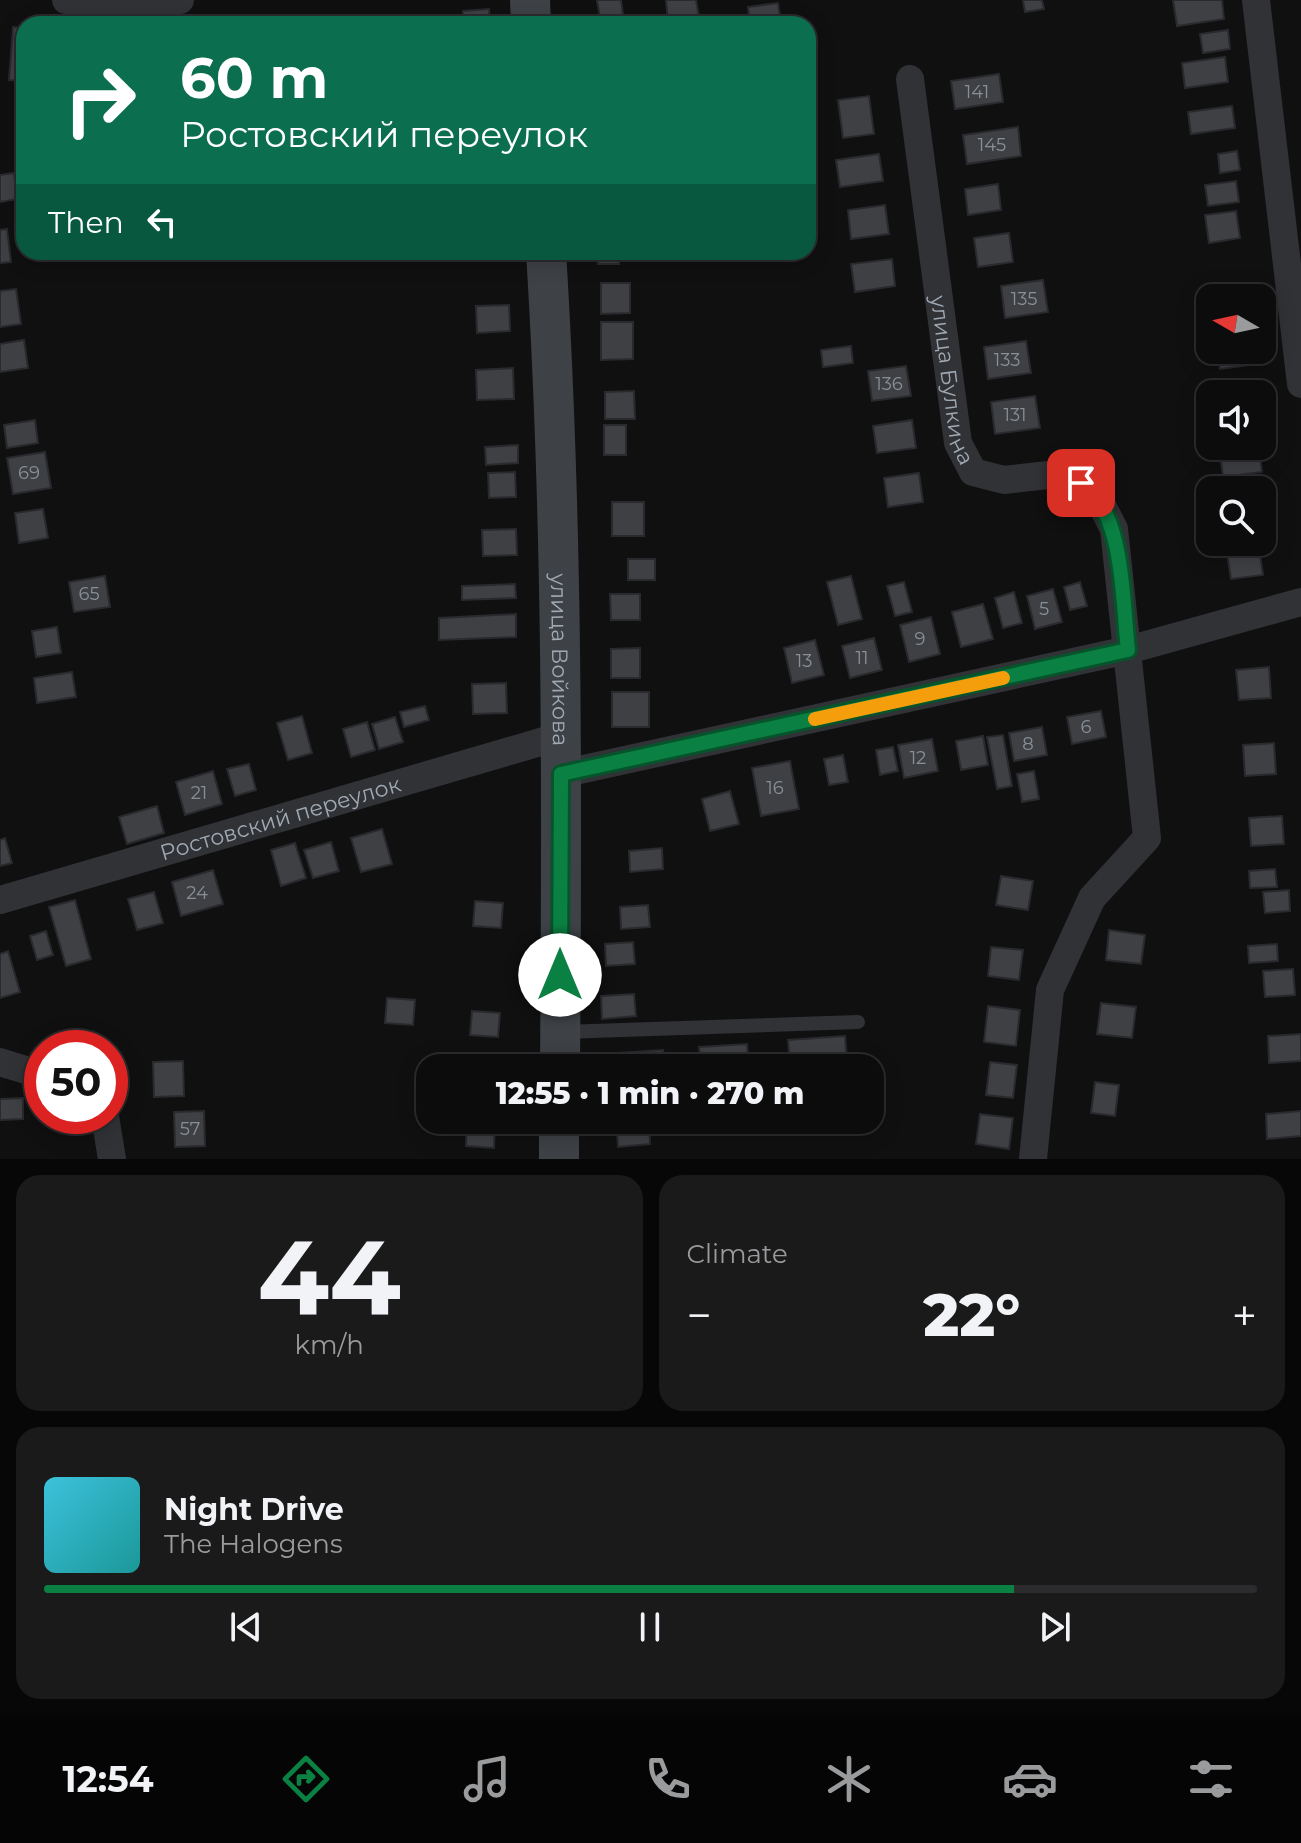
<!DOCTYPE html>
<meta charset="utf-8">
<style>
:root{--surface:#0c0c0d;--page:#1a1a1b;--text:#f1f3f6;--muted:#9a9b9d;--line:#2c2c2e;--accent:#0b8043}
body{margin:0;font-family:Montserrat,sans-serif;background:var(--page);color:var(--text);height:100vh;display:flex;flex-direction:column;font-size:30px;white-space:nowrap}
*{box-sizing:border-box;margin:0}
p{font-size:26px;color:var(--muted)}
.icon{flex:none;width:44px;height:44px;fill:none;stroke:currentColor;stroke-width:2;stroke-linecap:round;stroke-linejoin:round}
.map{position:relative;height:1159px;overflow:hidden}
.side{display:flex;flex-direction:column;gap:16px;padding:16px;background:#070707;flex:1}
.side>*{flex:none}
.guide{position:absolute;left:16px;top:16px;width:800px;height:244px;border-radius:24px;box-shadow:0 4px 20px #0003,0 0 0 2px var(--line);background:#0b6e4f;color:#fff;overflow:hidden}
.needle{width:52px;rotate:279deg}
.buttons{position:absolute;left:1196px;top:284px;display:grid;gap:16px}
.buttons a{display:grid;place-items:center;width:80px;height:80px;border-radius:16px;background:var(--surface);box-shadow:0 4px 20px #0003,0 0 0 2px var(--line);font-size:40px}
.speed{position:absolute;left:24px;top:1030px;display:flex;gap:16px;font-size:40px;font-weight:700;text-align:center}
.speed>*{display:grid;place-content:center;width:104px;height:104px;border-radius:50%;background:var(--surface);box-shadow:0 4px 20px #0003,0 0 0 2px var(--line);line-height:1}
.speed .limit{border:12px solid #d22;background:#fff;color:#111}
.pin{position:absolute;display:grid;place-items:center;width:68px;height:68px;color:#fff;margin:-34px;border-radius:16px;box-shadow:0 4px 12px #0006}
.me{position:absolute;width:88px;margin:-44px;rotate:0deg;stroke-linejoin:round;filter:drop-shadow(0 0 6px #0008)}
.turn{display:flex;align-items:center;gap:28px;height:168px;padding:0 32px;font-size:36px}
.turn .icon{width:104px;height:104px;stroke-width:2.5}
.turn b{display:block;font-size:56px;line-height:68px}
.then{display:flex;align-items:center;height:76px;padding:0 32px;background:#0003;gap:16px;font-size:30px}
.big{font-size:60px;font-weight:800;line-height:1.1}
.side .card{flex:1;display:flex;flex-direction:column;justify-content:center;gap:12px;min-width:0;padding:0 28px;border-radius:24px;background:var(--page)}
.side .dial{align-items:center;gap:0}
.dial b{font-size:104px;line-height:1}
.song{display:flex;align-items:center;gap:24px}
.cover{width:96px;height:96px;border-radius:12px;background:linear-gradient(135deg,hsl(190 70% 55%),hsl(180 70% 35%))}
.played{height:8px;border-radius:4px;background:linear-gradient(90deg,var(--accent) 80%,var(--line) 80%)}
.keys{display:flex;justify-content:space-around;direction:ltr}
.heat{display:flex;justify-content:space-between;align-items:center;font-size:44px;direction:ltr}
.side .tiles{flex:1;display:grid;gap:16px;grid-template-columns:1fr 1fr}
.card:last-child{grid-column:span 2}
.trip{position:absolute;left:416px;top:1054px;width:468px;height:80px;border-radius:24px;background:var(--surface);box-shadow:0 4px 20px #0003,0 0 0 2px var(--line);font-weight:800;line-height:80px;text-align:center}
.dock{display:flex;height:128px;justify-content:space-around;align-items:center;background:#050505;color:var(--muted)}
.dock .icon{width:56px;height:56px}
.dock .active{color:var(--accent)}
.dock b{font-size:36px;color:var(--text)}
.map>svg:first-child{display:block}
.building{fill:#3e4044;stroke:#292a2d;stroke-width:2}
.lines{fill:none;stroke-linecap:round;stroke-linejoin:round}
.lane{stroke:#303236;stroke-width:14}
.street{stroke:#303236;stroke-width:28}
.secondary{stroke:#3e4247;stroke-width:40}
.route-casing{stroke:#07532c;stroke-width:20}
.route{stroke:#0b8043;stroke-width:14}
.slow{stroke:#f59e0b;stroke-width:14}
.labels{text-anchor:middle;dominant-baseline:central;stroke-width:8;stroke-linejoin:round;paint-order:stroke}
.number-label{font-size:18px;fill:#888f97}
.street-label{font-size:22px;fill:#a0a9b3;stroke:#0b0b0c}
</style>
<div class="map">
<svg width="1301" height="1159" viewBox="0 0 1301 1159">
<rect width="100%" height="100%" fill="#101011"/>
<g class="building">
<path d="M 597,0 L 621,0 L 623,15 L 600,18 Z"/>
<path d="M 666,0 L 696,0 L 699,17 L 668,21 Z"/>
<path d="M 1023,0 L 1042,0 L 1044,9 L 1025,12 Z"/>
<path d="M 1173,0 L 1222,0 L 1224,19 L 1177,26 Z"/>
<path d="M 778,3 L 781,24 L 750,24 L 748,7 Z"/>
<path d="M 489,9 L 490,23 L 463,24 L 463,11 Z"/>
<path d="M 13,27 L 24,28 L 24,81 L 9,80 Z"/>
<path d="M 1228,30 L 1230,49 L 1203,53 L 1200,34 Z"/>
<path d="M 1225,57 L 1228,82 L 1185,88 L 1182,63 Z"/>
<path d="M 999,74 L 1003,102 L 955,109 L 951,81 Z"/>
<path d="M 869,96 L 874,134 L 843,138 L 838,100 Z"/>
<path d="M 1232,106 L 1235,128 L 1191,134 L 1188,112 Z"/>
<path d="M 1018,127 L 1021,156 L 967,164 L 963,135 Z"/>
<path d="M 1237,151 L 1240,170 L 1220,173 L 1218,154 Z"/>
<path d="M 879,154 L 883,181 L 840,187 L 836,160 Z"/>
<path d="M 14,173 L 18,199 L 0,202 L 0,175 Z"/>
<path d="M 1236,181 L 1239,202 L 1208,206 L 1205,185 Z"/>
<path d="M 998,184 L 1001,210 L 968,215 L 965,189 Z"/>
<path d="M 885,205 L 889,234 L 851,239 L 848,210 Z"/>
<path d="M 1236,211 L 1240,238 L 1209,243 L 1205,215 Z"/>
<path d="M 7,229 L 11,262 L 0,263 L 0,230 Z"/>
<path d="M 1009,233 L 1013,262 L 978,267 L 974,238 Z"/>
<path d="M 450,252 L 485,252 L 485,258 L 450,260 Z"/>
<path d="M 597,252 L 619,252 L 619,264 L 598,264 Z"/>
<path d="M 892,259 L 895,286 L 855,292 L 851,264 Z"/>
<path d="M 1043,280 L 1048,312 L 1005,318 L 1001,286 Z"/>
<path d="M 601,283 L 630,283 L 630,313 L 601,314 Z"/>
<path d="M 16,289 L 21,324 L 0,327 L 0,291 Z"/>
<path d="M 509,305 L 510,331 L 477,333 L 476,306 Z"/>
<path d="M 601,322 L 633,322 L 633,359 L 601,360 Z"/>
<path d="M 24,340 L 28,368 L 0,372 L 0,344 Z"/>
<path d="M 1026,341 L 1031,373 L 988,379 L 984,347 Z"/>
<path d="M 851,346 L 853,363 L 823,367 L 821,350 Z"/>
<path d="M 1217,350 L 1248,350 L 1250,365 L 1220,369 Z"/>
<path d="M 906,366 L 911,396 L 872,401 L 868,371 Z"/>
<path d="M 513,368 L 514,399 L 477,400 L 476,370 Z"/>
<path d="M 634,391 L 635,419 L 605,419 L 605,392 Z"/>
<path d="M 1035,396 L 1040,428 L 995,434 L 991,402 Z"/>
<path d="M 35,420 L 38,443 L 7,448 L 4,425 Z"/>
<path d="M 912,420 L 916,448 L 877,453 L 873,426 Z"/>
<rect x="604" y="425" width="22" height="30"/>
<path d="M 518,445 L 518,463 L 486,465 L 485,447 Z"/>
<path d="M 1259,446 L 1262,472 L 1223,477 L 1219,447 Z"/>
<path d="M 45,452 L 51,488 L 13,494 L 7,458 Z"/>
<path d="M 515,472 L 516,497 L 489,498 L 488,473 Z"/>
<path d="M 919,473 L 923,502 L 888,507 L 884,478 Z"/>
<rect x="612" y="502" width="32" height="34"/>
<path d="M 43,509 L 48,538 L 19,543 L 15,513 Z"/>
<path d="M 1210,523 L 1210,542 L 1219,542 L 1220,547 L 1200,549 L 1197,525 Z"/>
<path d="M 516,529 L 517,555 L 483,556 L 482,530 Z"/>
<path d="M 1259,548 L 1263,575 L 1231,579 L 1227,553 Z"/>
<rect x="628" y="559" width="27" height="21"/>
<path d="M 105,576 L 110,607 L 74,612 L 69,582 Z"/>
<path d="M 851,576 L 862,619 L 838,625 L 827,582 Z"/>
<path d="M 904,582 L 912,612 L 895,616 L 887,586 Z"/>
<path d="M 1080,582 L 1087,606 L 1070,610 L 1064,587 Z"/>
<path d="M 515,584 L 516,598 L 462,600 L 462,586 Z"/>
<path d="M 1053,589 L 1062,622 L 1035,629 L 1027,596 Z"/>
<path d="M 1014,592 L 1022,623 L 1003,628 L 995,598 Z"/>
<path d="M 610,594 L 640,594 L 640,620 L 611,620 Z"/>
<path d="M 983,604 L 993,639 L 961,647 L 952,612 Z"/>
<path d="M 516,614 L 516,637 L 439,640 L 439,618 Z"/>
<path d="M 931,617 L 940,654 L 909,662 L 900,625 Z"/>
<path d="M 57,627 L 61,653 L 36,657 L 32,631 Z"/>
<path d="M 874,638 L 882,670 L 850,678 L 842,646 Z"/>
<path d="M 815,640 L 824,675 L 792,683 L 784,648 Z"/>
<path d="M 640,648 L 640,678 L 611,678 L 611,649 Z"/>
<path d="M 1269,667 L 1271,698 L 1239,700 L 1236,670 Z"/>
<path d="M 72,672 L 76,697 L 37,703 L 34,678 Z"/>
<path d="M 506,683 L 507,713 L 473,714 L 472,684 Z"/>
<rect x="612" y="692" width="37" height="35"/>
<path d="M 425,706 L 429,720 L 404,727 L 400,712 Z"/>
<path d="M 1101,711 L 1106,737 L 1072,744 L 1067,717 Z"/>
<path d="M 302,716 L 312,753 L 288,760 L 277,723 Z"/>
<path d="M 395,717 L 403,742 L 379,749 L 372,724 Z"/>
<path d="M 367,722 L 375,750 L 351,757 L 343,729 Z"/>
<path d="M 1042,727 L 1047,755 L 1014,761 L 1009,733 Z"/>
<path d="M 1003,735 L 1012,786 L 997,789 L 987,737 Z"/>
<path d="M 983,736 L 988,765 L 961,770 L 956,741 Z"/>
<path d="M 932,739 L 938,771 L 904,778 L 898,745 Z"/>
<path d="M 1274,743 L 1276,774 L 1245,776 L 1243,745 Z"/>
<path d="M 893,747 L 898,771 L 880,775 L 876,750 Z"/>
<path d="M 843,755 L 848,782 L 829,785 L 824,759 Z"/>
<path d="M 790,761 L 799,809 L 761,816 L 752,768 Z"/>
<path d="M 249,764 L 256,790 L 235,796 L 227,769 Z"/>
<path d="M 213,771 L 222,804 L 185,815 L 176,782 Z"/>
<path d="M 1034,771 L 1039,799 L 1022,802 L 1017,774 Z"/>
<path d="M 730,791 L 739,824 L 710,831 L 702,799 Z"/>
<path d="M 157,806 L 164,833 L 127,844 L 119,817 Z"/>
<path d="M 1282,816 L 1284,844 L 1251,846 L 1249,818 Z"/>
<path d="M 382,829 L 392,864 L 361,872 L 351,838 Z"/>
<path d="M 5,838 L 12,863 L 0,866 L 0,840 Z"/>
<path d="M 331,842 L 339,871 L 313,878 L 304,850 Z"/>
<path d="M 295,843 L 306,878 L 281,886 L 271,850 Z"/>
<path d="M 662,848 L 663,869 L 630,872 L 629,851 Z"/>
<path d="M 1275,869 L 1277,887 L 1250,888 L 1249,871 Z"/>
<path d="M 213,870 L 223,904 L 181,916 L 172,882 Z"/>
<path d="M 1001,876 L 1033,881 L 1028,910 L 996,905 Z"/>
<path d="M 1289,890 L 1290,911 L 1265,913 L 1263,892 Z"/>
<path d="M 154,892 L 163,923 L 137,930 L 128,899 Z"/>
<path d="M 75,900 L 91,959 L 66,966 L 49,907 Z"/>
<path d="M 475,901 L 503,903 L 501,928 L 473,926 Z"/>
<path d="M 648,905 L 650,927 L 621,929 L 620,907 Z"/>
<path d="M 1109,930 L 1145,935 L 1141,964 L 1106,960 Z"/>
<path d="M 46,931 L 53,955 L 37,960 L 30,936 Z"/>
<path d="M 633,942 L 635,964 L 606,966 L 605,944 Z"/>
<path d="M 1277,944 L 1278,961 L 1249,963 L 1248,946 Z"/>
<path d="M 991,947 L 1023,950 L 1019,980 L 988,976 Z"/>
<path d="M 8,951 L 20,992 L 0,998 L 0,954 Z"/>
<path d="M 1293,969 L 1295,995 L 1265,997 L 1263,971 Z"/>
<path d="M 634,994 L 636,1016 L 602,1019 L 601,996 Z"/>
<path d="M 387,998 L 415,1000 L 413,1025 L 385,1023 Z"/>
<path d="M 1101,1003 L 1136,1007 L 1132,1038 L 1097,1034 Z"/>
<path d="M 988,1006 L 1020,1010 L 1016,1046 L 984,1042 Z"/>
<path d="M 472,1011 L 500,1013 L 498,1037 L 470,1035 Z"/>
<path d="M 1301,1034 L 1301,1061 L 1269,1063 L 1268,1036 Z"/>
<path d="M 845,1036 L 847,1061 L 790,1065 L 788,1040 Z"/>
<path d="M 747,1044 L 749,1068 L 701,1068 L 699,1047 Z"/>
<path d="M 663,1050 L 665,1068 L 620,1068 L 619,1053 Z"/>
<path d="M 183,1061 L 184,1096 L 154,1097 L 153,1062 Z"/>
<path d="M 990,1062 L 1017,1065 L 1013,1098 L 986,1095 Z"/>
<path d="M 1095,1082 L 1119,1085 L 1115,1116 L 1091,1113 Z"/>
<path d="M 23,1098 L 23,1119 L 0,1120 L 0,1099 Z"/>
<path d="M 204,1111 L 205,1146 L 175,1147 L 174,1112 Z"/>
<path d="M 1301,1111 L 1301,1136 L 1267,1139 L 1266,1114 Z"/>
<path d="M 980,1114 L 1013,1118 L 1009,1149 L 976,1144 Z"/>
<path d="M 616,1120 L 649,1120 L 650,1144 L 618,1147 Z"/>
<path d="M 467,1121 L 495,1123 L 494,1148 L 466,1146 Z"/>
</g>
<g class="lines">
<path class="lane" d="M 563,1032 L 858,1022"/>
<g class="street">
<path d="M 66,0 L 128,6 L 180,0"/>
<path d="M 1256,0 L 1301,384"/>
<path id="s1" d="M 910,79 L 958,443 L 973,472 L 1004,480 L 1066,473 L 1095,492 L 1114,529 L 1147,838 L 1092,898 L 1050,990 L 1033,1159"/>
<path d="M 561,774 L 1128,650 L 1301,602"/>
<path id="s2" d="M 0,900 L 561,736"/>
<path d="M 0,1062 L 42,1075"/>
<path d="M 105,1116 L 112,1159"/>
</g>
<g class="secondary">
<path d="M 530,0 L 531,24"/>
<path id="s3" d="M 546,252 C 563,523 562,796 560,1068"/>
<path d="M 559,1159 L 559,1120"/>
</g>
</g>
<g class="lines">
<g class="route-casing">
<path id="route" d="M 560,975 L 561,774 L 1128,650 C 1122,601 1125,512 1081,483"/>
</g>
<use href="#route" class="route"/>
<path class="slow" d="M 815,719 L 1003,678"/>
</g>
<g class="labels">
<g class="number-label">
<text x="977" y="92">141</text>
<text x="992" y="145">145</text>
<text x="1024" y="299">135</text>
<text x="1007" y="360">133</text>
<text x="889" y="384">136</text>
<text x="1015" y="415">131</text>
<text x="29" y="473">69</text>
<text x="89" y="594">65</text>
<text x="1044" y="609">5</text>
<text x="920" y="639">9</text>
<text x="862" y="658">11</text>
<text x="804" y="661">13</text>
<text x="1086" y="727">6</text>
<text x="1028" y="744">8</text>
<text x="918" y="758">12</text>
<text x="775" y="788">16</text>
<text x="199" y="793">21</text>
<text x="197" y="893">24</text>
<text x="190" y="1129">57</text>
</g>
<g class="street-label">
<text stroke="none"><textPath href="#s1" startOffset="304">улица Булкина</textPath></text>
<text stroke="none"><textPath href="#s3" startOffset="408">улица Войкова</textPath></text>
<text stroke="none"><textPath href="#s2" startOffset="292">Ростовский переулок</textPath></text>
</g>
</g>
</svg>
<div class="buttons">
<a><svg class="needle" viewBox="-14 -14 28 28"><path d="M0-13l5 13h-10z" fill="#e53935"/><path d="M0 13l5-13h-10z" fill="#9a9b9d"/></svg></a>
<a><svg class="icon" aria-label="sound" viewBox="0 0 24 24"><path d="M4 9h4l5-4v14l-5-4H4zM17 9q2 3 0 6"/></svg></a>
<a><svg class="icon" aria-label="search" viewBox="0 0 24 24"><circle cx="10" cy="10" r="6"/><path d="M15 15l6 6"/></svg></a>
</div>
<div class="speed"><div class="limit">50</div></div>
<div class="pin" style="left:1081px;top:483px;background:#d93025"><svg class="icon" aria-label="arrive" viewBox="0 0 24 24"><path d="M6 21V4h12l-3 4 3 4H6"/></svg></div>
<svg class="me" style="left:560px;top:975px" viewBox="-20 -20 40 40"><circle r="19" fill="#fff"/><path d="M0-13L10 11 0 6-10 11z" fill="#0b8043"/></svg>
<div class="trip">12:55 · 1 min · 270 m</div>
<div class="guide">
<div class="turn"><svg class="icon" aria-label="right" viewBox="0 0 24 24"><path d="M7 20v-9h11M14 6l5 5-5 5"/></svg><div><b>60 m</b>Ростовский переулок</div></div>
<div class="then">Then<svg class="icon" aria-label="left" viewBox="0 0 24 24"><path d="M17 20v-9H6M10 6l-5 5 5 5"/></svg></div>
</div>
</div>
<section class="side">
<div class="tiles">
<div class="card dial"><b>44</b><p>km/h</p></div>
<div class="card"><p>Climate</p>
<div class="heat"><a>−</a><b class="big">22°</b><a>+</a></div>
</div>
<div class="card">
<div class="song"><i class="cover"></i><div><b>Night Drive</b><p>The Halogens</p></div></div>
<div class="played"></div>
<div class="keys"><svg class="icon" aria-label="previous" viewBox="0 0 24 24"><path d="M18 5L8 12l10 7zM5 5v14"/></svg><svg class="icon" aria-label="pause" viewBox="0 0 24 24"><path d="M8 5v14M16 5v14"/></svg><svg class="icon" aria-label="next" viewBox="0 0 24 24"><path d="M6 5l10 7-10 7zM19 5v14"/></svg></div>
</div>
</div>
</section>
<nav class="dock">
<b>12:54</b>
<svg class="icon active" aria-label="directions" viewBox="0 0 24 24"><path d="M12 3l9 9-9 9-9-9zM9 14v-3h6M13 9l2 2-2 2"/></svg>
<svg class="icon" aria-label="music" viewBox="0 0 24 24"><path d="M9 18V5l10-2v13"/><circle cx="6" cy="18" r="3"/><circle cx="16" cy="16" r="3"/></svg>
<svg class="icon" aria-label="phone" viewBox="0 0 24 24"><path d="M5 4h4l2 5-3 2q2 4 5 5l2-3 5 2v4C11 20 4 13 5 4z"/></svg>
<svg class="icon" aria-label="climate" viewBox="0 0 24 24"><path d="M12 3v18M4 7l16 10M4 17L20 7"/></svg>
<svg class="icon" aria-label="car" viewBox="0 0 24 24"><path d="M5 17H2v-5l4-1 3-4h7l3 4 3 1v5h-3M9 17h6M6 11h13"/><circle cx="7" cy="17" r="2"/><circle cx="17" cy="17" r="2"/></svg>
<svg class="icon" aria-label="filters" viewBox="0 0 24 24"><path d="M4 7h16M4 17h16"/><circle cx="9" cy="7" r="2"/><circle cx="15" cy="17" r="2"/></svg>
</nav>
